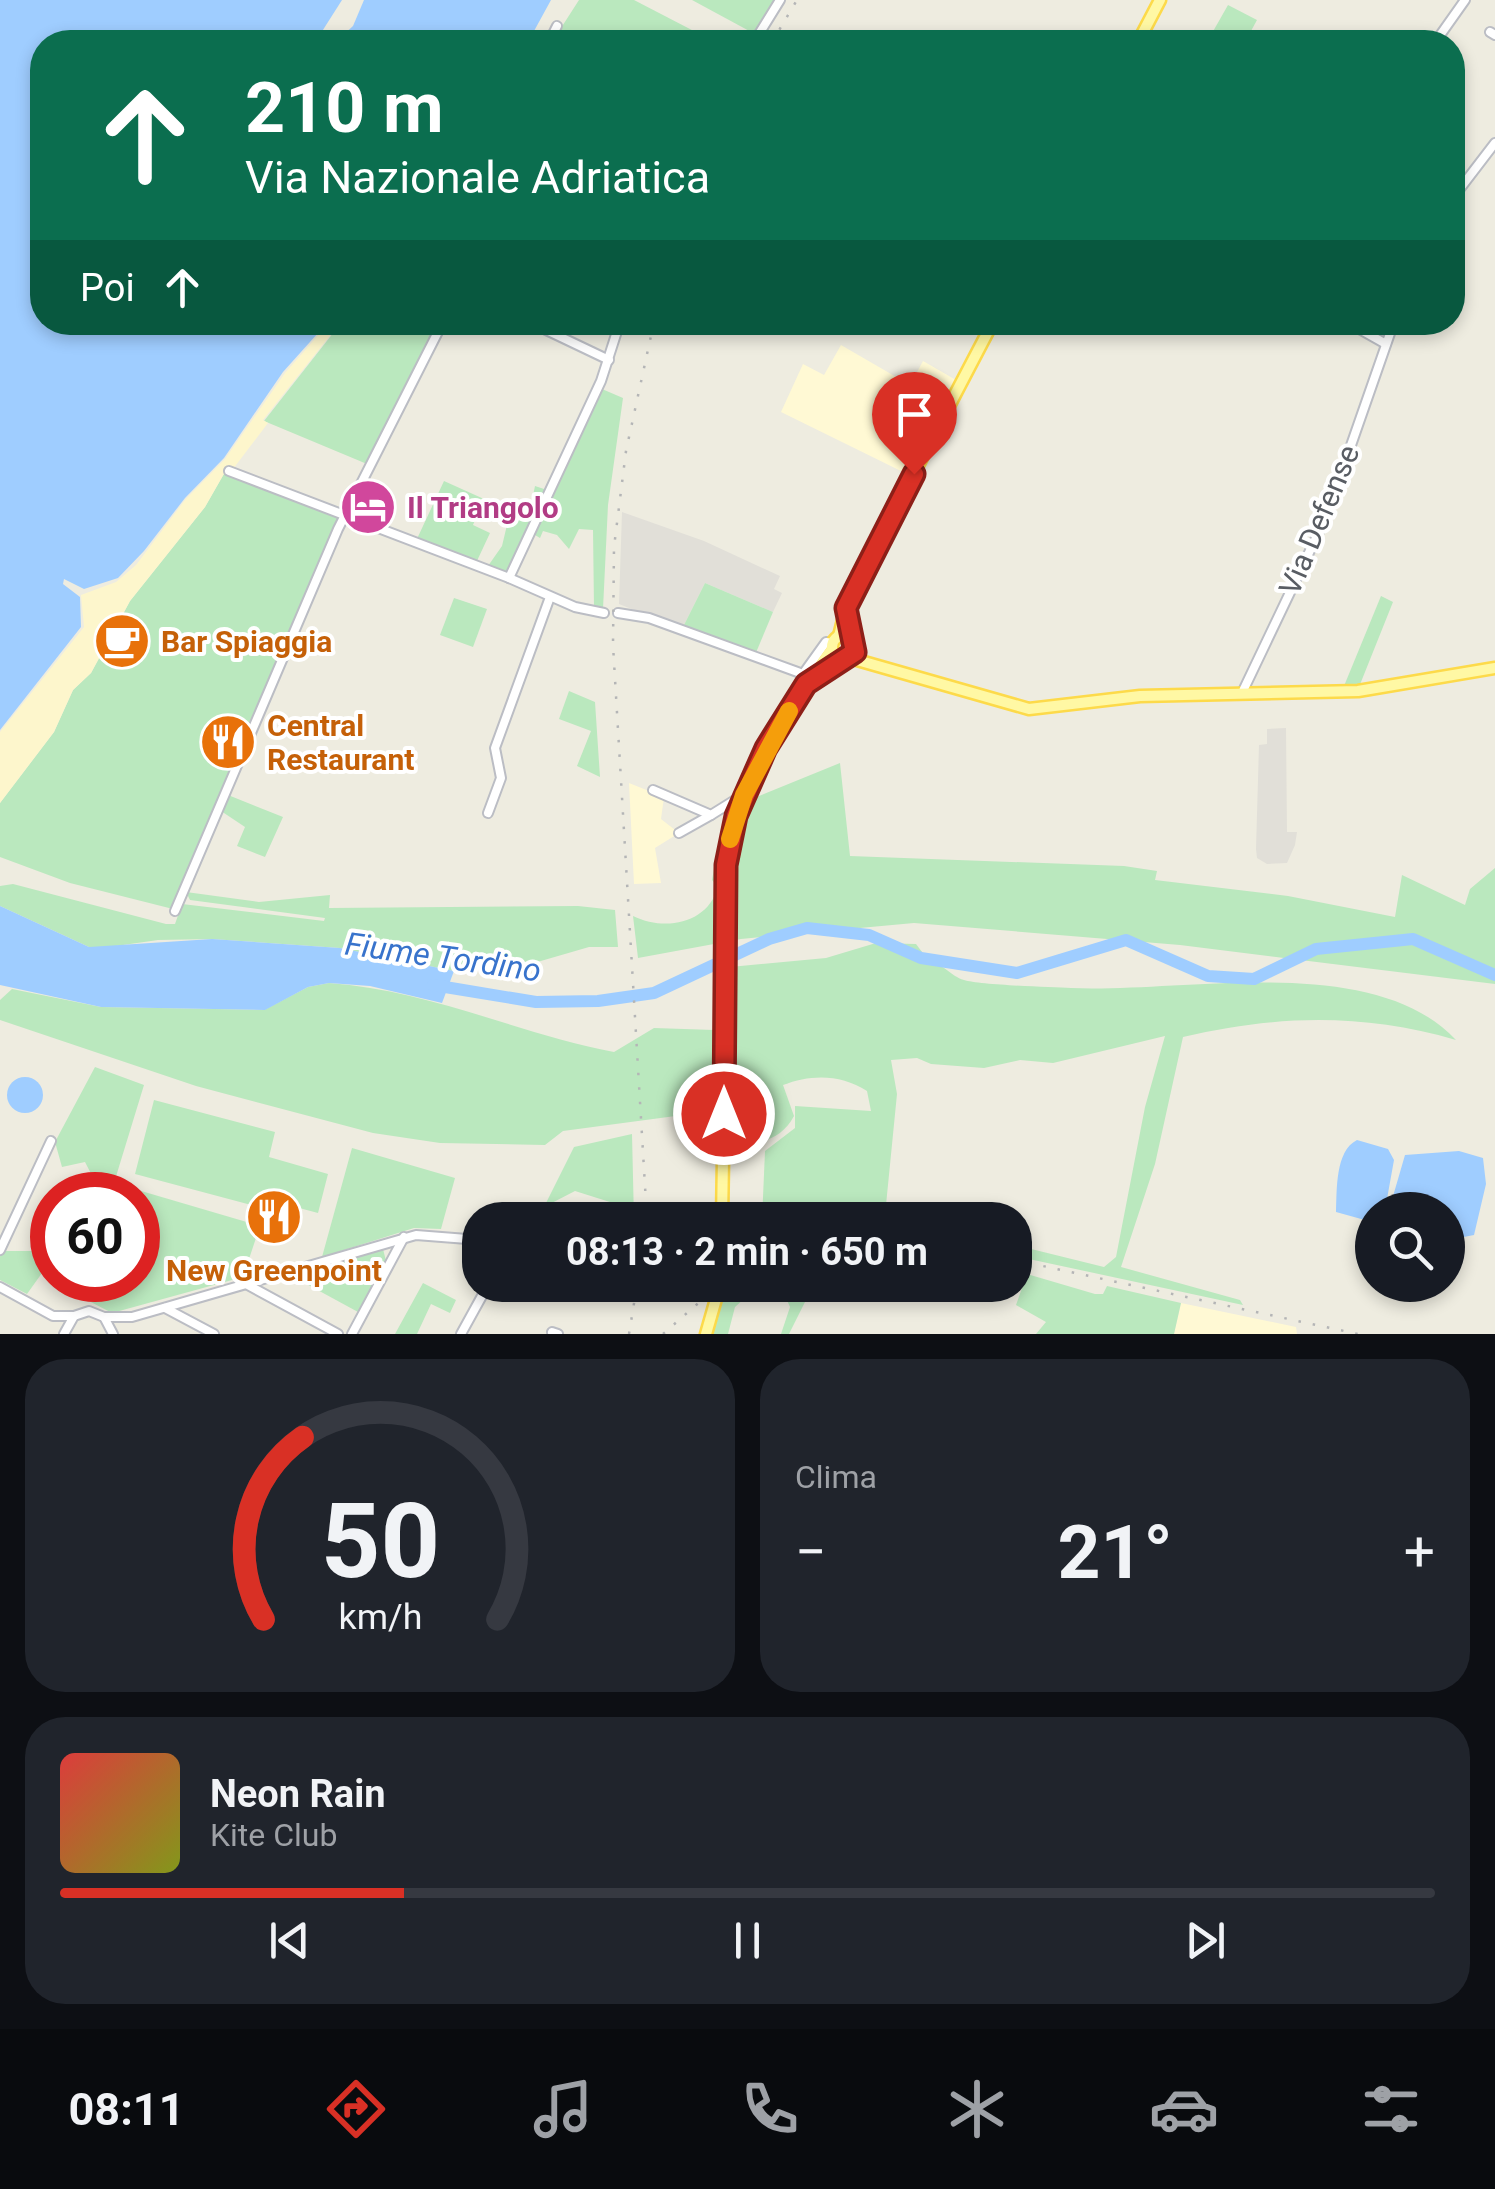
<!DOCTYPE html>
<html lang="it">
<meta charset="utf-8">
<style>
:root{--surface:#171b24;--page:#20242c;--text:#f1f3f6;--muted:#9ea1a6;--line:#363941;--accent:#d93025}
body{margin:0;font-family:Roboto,sans-serif;background:var(--page);color:var(--text);height:100vh;display:flex;flex-direction:column;font-size:38px;white-space:nowrap}
*{box-sizing:border-box;margin:0}
p{font-size:32px;color:var(--muted)}
.icon{flex:none;width:55px;height:55px;fill:none;stroke:currentColor;stroke-width:2;stroke-linecap:round;stroke-linejoin:round}
.map{position:relative;height:1334px;overflow:hidden}
.panel{display:flex;flex-direction:column;gap:25px;padding:25px;background:#0d0f14;flex:1}
.panel>*{flex:none}
.banner{position:absolute;left:30px;top:30px;width:1435px;height:305px;border-radius:40px;box-shadow:0 5px 15px #0003;background:#0b6e4f;color:#fff;overflow:hidden}
.tools{position:absolute;left:1355px;top:1192px;display:grid;gap:20px}
.tools a{display:grid;place-items:center;width:110px;height:110px;border-radius:50%;background:var(--surface);box-shadow:0 5px 15px #0003;font-size:50px}
.speed{position:absolute;left:30px;top:1172px;display:flex;gap:20px;font-size:50px;font-weight:700;text-align:center}
.speed>*{display:grid;place-content:center;width:130px;height:130px;border-radius:50%;background:var(--surface);box-shadow:0 5px 15px #0003;line-height:1}
.speed .limit{border:15px solid #d22;background:#fff;color:#111}
.pin{position:absolute;display:grid;place-items:center;width:85px;height:85px;color:#fff;margin:-102px -42px;border-radius:50% 50% 50% 0;rotate:-45deg;box-shadow:0 0 10px #0007}
.pin .icon{rotate:45deg}
.me{position:absolute;width:110px;margin:-55px;rotate:0deg;stroke-linejoin:round;filter:drop-shadow(0 0 8px #0008)}
.turn{display:flex;align-items:center;gap:35px;height:210px;padding:0 50px;font-size:45px}
.turn .icon{width:130px;height:130px;stroke-width:2.5}
.turn b{display:block;font-size:70px;line-height:85px}
.then{display:flex;align-items:center;height:95px;padding:0 50px;background:#0003;gap:20px;font-size:38px}
.big{font-size:75px;font-weight:700;line-height:1.1}
.panel .widget{flex:1;display:flex;flex-direction:column;justify-content:center;gap:15px;min-width:0;padding:0 35px;border-radius:40px;background:var(--page)}
.panel .dial{align-items:center;gap:0}
.dial svg{height:260px;overflow:visible;fill:none;stroke:var(--line);stroke-width:7;stroke-linecap:round;text-anchor:middle}
.dial text{fill:var(--text);stroke:none}
.song{display:flex;align-items:center;gap:30px}
.cover{width:120px;height:120px;border-radius:15px;background:linear-gradient(135deg,hsl(0 70% 55%),hsl(70 70% 35%))}
.played{height:10px;border-radius:5px;background:linear-gradient(90deg,var(--accent) 25%,var(--line) 25%)}
.keys{display:flex;justify-content:space-around;direction:ltr}
.heat{display:flex;justify-content:space-between;align-items:center;font-size:55px;direction:ltr}
.panel .tiles{flex:1;display:grid;gap:25px;grid-template-columns:1fr 1fr}
.widget:last-child{grid-column:span 2}
.trip{position:absolute;left:462px;top:1202px;width:570px;height:100px;border-radius:40px;background:var(--surface);box-shadow:0 5px 15px #0003;font-weight:700;line-height:100px;text-align:center}
.tabs{display:flex;height:160px;justify-content:space-around;align-items:center;background:#090b0e;color:var(--muted)}
.tabs .icon{width:70px;height:70px}
.tabs .active{color:var(--accent)}
.tabs b{font-size:45px;color:var(--text)}
.map>svg:first-child{display:block}
.commercial{fill:#fff9d4}
.industrial{fill:#e1dfd8}
.green{fill:#bae8be}
.sand{fill:#fdf6cc}
.water{fill:#9fcdff}
.pier{fill:#eeece0}
.lines{fill:none;stroke-linecap:round;stroke-linejoin:round}
.river{stroke:#9fcdff;stroke-width:12}
.minor-casing{stroke:#bbbdc4;stroke-width:12}
.major-casing{stroke:#fdda4a;stroke-width:15}
.minor{stroke:#fff;stroke-width:8}
.major{stroke:#fff8a4;stroke-width:10}
.rail{stroke:#b4b5b6;stroke-width:2.5;stroke-dasharray:2.5 12;stroke-linecap:butt}
.route-casing{stroke:#8d1f18;stroke-width:25}
.route{stroke:#d93025;stroke-width:18}
.slow{stroke:#f59e0b;stroke-width:18}
.labels{text-anchor:middle;dominant-baseline:central;stroke-width:8;stroke-linejoin:round;paint-order:stroke}
.hotel-label{font-size:30px;font-weight:bold;fill:#b23c85;stroke:#fff;text-anchor:start}
.street-label{font-size:30px;fill:#595d63;stroke:#fff}
.food-label{font-size:30px;font-weight:bold;fill:#c56008;stroke:#fff;text-anchor:start}
.water-label{font-size:32px;font-style:italic;fill:#3873cc;stroke:#fff}
</style>
<div class="map">
<svg width="1495" height="1334" viewBox="0 0 1495 1334">
<rect width="100%" height="100%" fill="#eeece0"/>
<g class="commercial">
<path d="M 841,345 L 910,385 L 923,361 L 956,380 L 905,473 L 781,412 L 803,364 L 824,375 Z"/>
<path d="M 629,783 L 664,797 L 661,819 L 679,833 L 655,848 L 661,883 L 634,884 Z"/>
<path d="M 1181,1303 L 1296,1327 L 1297,1334 L 1174,1334 Z"/>
</g>
<g class="industrial">
<path d="M 622,512 L 704,541 L 780,576 L 774,589 L 782,593 L 773,612 L 705,583 L 682,629 L 619,604 Z"/>
<path d="M 1286,728 L 1287,832 L 1297,832 L 1295,845 L 1287,863 L 1267,864 L 1257,858 L 1256,849 L 1259,745 L 1267,744 L 1267,729 Z"/>
</g>
<g class="green">
<path d="M 579,0 L 634,0 L 715,42 L 552,42 Z"/>
<path d="M 692,0 L 774,0 L 753,33 Z"/>
<path d="M 1228,5 L 1257,20 L 1245,42 L 1207,42 Z"/>
<path d="M 341,323 L 437,323 L 367,464 L 264,421 Z"/>
<path d="M 602,389 L 623,398 L 608,505 L 603,609 L 594,608 L 593,530 L 579,529 L 569,549 L 557,535 L 543,531 L 540,538 L 535,535 Z"/>
<path d="M 225,472 L 340,519 L 173,909 L 70,883 L 0,857 L 0,803 L 54,732 L 73,690 L 91,673 L 130,601 L 205,507 Z"/>
<path d="M 444,481 L 484,499 L 473,525 L 490,533 L 476,563 L 416,541 Z"/>
<path d="M 535,486 L 547,490 L 508,574 L 488,566 L 502,546 L 507,525 L 513,525 L 531,505 Z"/>
<path d="M 705,583 L 773,612 L 755,655 L 682,629 Z"/>
<path d="M 1381,596 L 1393,602 L 1359,687 L 1344,686 Z"/>
<path d="M 454,598 L 487,609 L 473,647 L 440,635 Z"/>
<path d="M 569,691 L 595,702 L 600,777 L 577,766 L 591,731 L 559,719 Z"/>
<path d="M 840,763 L 850,856 L 1124,866 L 1157,871 L 1155,880 L 1288,896 L 1395,917 L 1402,875 L 1465,905 L 1470,889 L 1495,868 L 1495,984 L 1180,945 L 914,923 L 741,939 L 638,958 L 633,916 C 666,932 708,923 718,887 L 712,880 L 716,858 L 720,891 L 732,891 L 735,841 L 749,800 Z"/>
<path d="M 228,795 L 283,817 L 265,857 L 237,846 L 245,827 L 221,811 Z"/>
<path d="M 13,884 L 166,924 L 175,924 L 182,904 L 324,921 L 325,918 L 190,900 L 186,892 L 259,902 L 330,895 L 329,908 L 578,906 L 615,910 L 618,947 L 589,947 L 534,963 L 454,971 L 340,948 L 212,939 L 158,940 L 102,948 L 89,947 L 0,906 L 0,886 Z"/>
<path d="M 876,943 L 916,944 L 931,964 C 947,965 950,976 964,980 C 979,985 1051,987 1071,988 C 1183,993 1373,951 1456,1040 C 1362,1013 1278,1015 1183,1037 L 1155,1164 L 1121,1267 L 1240,1300 L 1243,1305 L 1015,1256 L 1015,1245 L 1104,1267 L 1116,1257 L 1145,1107 L 1165,1036 L 1053,1063 L 1020,1060 L 984,1068 L 931,1064 L 917,1058 L 891,1060 L 897,1094 L 886,1205 L 895,1219 L 905,1220 L 853,1220 L 855,1215 C 829,1211 792,1220 762,1220 L 765,1151 L 795,1128 L 795,1106 L 871,1111 L 867,1091 C 841,1074 811,1074 783,1085 L 794,1116 C 780,1142 756,1145 729,1143 L 730,967 L 826,958 Z"/>
<path d="M 329,983 C 428,990 517,1033 614,1052 L 654,1028 L 714,1030 L 713,1111 L 563,1131 L 545,1145 L 440,1143 L 373,1133 L 196,1086 L 0,1020 L 0,1000 L 12,989 L 101,1007 L 264,1010 L 308,987 Z"/>
<path d="M 95,1067 L 144,1085 L 114,1183 L 260,1226 L 243,1277 L 112,1313 L 87,1300 L 94,1280 L 138,1280 L 138,1195 L 102,1195 L 85,1162 L 62,1167 L 55,1142 Z"/>
<path d="M 154,1100 L 275,1132 L 269,1157 L 328,1174 L 318,1213 L 258,1197 L 255,1206 L 135,1174 Z"/>
<path d="M 632,1134 L 634,1220 L 611,1220 L 613,1203 L 575,1191 L 544,1207 L 574,1147 Z"/>
<path d="M 352,1148 L 455,1178 L 441,1229 L 414,1228 L 322,1257 Z"/>
<path d="M 383,1249 L 386,1261 L 358,1312 L 290,1275 Z"/>
<path d="M 0,1251 L 52,1251 L 52,1259 L 27,1294 L 0,1280 Z"/>
<path d="M 1027,1274 L 1095,1294 L 1103,1294 L 1107,1286 L 1181,1303 L 1174,1334 L 1036,1334 L 1046,1322 L 1016,1305 Z"/>
<path d="M 423,1283 L 456,1300 L 450,1313 L 431,1304 L 417,1334 L 395,1334 Z"/>
<path d="M 725,1285 L 791,1285 L 806,1300 L 789,1334 L 781,1334 L 790,1307 L 786,1298 L 756,1288 L 735,1307 L 728,1334 L 713,1334 Z"/>
</g>
<path class="sand" d="M 329,323 L 340,323 L 263,420 L 268,423 L 233,469 L 225,472 L 205,507 L 130,601 L 91,673 L 73,690 L 54,732 L 0,803 L 0,732 L 84,627 L 81,595 L 116,582 L 136,565 L 185,500 L 225,459 L 285,373 Z"/>
<g class="water">
<path d="M 0,0 L 551,0 L 528,42 L 42,42 L 42,322 L 327,323 L 283,372 L 224,458 L 185,498 L 144,551 L 118,578 L 84,589 L 64,579 L 63,584 L 80,597 L 81,627 L 0,730 Z"/>
<path d="M 0,906 L 89,947 L 212,939 L 340,948 L 454,971 L 442,1003 L 370,986 L 329,983 L 308,987 L 265,1010 L 101,1007 L 0,985 Z"/>
<circle cx="25" cy="1095" r="18"/>
<path d="M 1357,1140 L 1388,1149 L 1394,1160 L 1385,1210 L 1372,1210 L 1372,1222 L 1336,1212 C 1337,1190 1335,1151 1357,1140 Z"/>
<path d="M 1459,1151 L 1483,1158 L 1486,1184 L 1474,1235 L 1448,1240 L 1448,1210 L 1389,1210 L 1405,1155 Z"/>
</g>
<path class="pier" d="M 342,0 L 364,0 L 353,26 L 338,40 L 328,42 L 321,33 Z"/>
<g class="lines">
<path class="river" d="M 433,985 L 536,1002 L 598,1001 L 654,993 L 769,939 L 807,928 L 869,935 L 921,958 L 1017,973 L 1126,940 L 1208,976 L 1254,979 L 1316,949 L 1413,939 L 1495,975"/>
<g class="minor-casing">
<g id="minor">
<path d="M 1490,32 L 1495,35"/>
<path d="M 1436,41 L 1465,0"/>
<path d="M 549,42 L 557,26"/>
<path d="M 754,42 L 780,0"/>
<path d="M 1452,199 L 1495,143"/>
<path d="M 1347,322 L 1386,344"/>
<path d="M 544,329 L 609,360"/>
<path d="M 229,471 L 509,578 L 575,607 L 604,613"/>
<path d="M 509,578 L 601,381 L 620,322"/>
<path d="M 618,613 L 649,618 L 803,674 L 826,642 L 832,643"/>
<path d="M 1242,693 L 1326,517 L 1394,322"/>
<path d="M 653,790 L 711,815 L 743,795"/>
<path d="M 488,813 L 501,778 L 495,748 L 550,597"/>
<path d="M 679,833 L 711,815"/>
<path d="M 175,911 L 338,529 L 443,322"/>
<path d="M 0,1250 L 51,1141"/>
<path d="M 246,1284 L 338,1334"/>
<path d="M 0,1287 L 53,1316 L 74,1316"/>
<path d="M 165,1308 L 214,1334"/>
<path d="M 104,1317 L 132,1317 L 416,1235 L 480,1240"/>
<path d="M 552,1332 L 558,1334"/>
<path d="M 64,1334 L 74,1316 L 89,1311 L 104,1317 L 113,1334"/>
<path d="M 352,1334 L 404,1237"/>
<path d="M 461,1334 L 488,1285"/>
</g>
</g>
<g class="major-casing">
<g id="major">
<path d="M 1138,42 L 1160,0"/>
<circle cx="844" cy="647" r="12"/>
<path d="M 839,636 L 846,608 L 869,559 L 993,322"/>
<path d="M 850,658 L 1029,709 L 1140,696 L 1358,691 L 1495,668"/>
<path d="M 722,1220 L 728,850 C 743,775 788,710 832,649"/>
<path d="M 706,1334 L 720,1285"/>
</g>
</g>
<use href="#minor" class="minor"/>
<use href="#major" class="major"/>
<g class="rail">
<path d="M 772,42 L 797,0"/>
<path d="M 647,1220 L 613,645 L 614,547 L 626,451 L 654,322"/>
<path d="M 1015,1260 L 1358,1334"/>
<path d="M 629,1334 L 637,1285"/>
<path d="M 663,1334 L 719,1285"/>
</g>
</g>
<g class="lines">
<g class="route-casing">
<path id="route" d="M 724,1114 L 726,865 L 736,816 L 766,748 L 806,684 L 855,652 L 846,608 L 914,474"/>
</g>
<use href="#route" class="route"/>
<path class="slow" d="M 730,839 L 744,795 L 789,711"/>
</g>
<defs>
<g id="hotel-disc" transform="scale(2.875)"><circle r="9.5" fill="#d1479c" stroke="#fff"/><path d="M-6-4.5h1.5V1H6V5H4.5V3h-9V5H-6ZM-4 0a1.8 1.8 0 1 1 3.6 0ZM.5 0V-2.5h3Q6-2.5 6 0Z" fill="#fff"/></g>
<g id="cafe-disc" transform="scale(2.875)"><circle r="9.5" fill="#e8710a" stroke="#fff"/><path d="M-5.5-4.5H6V0H3Q3 3.5 0 3.5H-2.5Q-5.5 3.5-5.5 0ZM3-3.2v2h1.7v-2ZM-6 4.5H4V6H-6Z" fill="#fff"/></g>
<g id="restaurant-disc" transform="scale(2.875)"><circle r="9.5" fill="#e8710a" stroke="#fff"/><path d="M-5-6h1v4h1v-4h1v4h1v-4h1v5L-1.5 .5V6h-2V.5L-5-1ZM5-6V6H3V1.5H1.5Q1.5-4 5-6Z" fill="#fff"/></g>
</defs>
<g fill-rule="evenodd">
<use href="#hotel-disc" x="368" y="507"/>
<use href="#cafe-disc" x="122" y="641"/>
<use href="#restaurant-disc" x="228" y="742"/>
<use href="#restaurant-disc" x="274" y="1217"/>
</g>
<g class="labels">
<g class="hotel-label">
<text x="407" y="507">Il Triangolo</text>
</g>
<g class="street-label">
<text transform="translate(1319 520) rotate(-67)">Via Defense</text>
</g>
<g class="food-label">
<text x="161" y="641">Bar Spiaggia</text>
<text x="267" y="725">Central<tspan x="267" dy="34">Restaurant</tspan></text>
<text x="274" y="1270" text-anchor="middle">New Greenpoint</text>
</g>
<g class="water-label">
<text transform="translate(443 957) rotate(8)">Fiume Tordino</text>
</g>
</g>
</svg>
<div class="tools">
<a><svg class="icon" aria-label="search" viewBox="0 0 24 24"><circle cx="10" cy="10" r="6"/><path d="M15 15l6 6"/></svg></a>
</div>
<div class="speed"><div class="limit">60</div></div>
<div class="pin" style="left:914px;top:474px;background:#d93025"><svg class="icon" aria-label="arrive" viewBox="0 0 24 24"><path d="M6 21V4h12l-3 4 3 4H6"/></svg></div>
<svg class="me" style="left:724px;top:1114px" viewBox="-20 -20 40 40"><circle r="17" fill="#d93025" stroke="#fff" stroke-width="3"/><path d="M0-11L8 9 0 5-8 9z" fill="#fff"/></svg>
<div class="trip">08:13 · 2 min · 650 m</div>
<div class="banner">
<div class="turn"><svg class="icon" aria-label="ahead" viewBox="0 0 24 24"><path d="M12 20V5M6 11l6-6 6 6"/></svg><div><b>210 m</b>Via Nazionale Adriatica</div></div>
<div class="then">Poi<svg class="icon" aria-label="ahead" viewBox="0 0 24 24"><path d="M12 20V5M6 11l6-6 6 6"/></svg></div>
</div>
</div>
<section class="panel">
<div class="tiles">
<div class="widget dial"><svg viewBox="0 0 100 80">
<path d="M14 69A42 42 0 1 1 86 69"/>
<path d="M14 69A42 42 0 0 1 26 13" stroke="#d93025"/>
<text x="50" y="56" font-size="32" font-weight="700">50</text>
<text x="50" y="72" font-size="11">km/h</text>
</svg></div>
<div class="widget"><p>Clima</p>
<div class="heat"><a>−</a><b class="big">21°</b><a>+</a></div>
</div>
<div class="widget">
<div class="song"><i class="cover"></i><div><b>Neon Rain</b><p>Kite Club</p></div></div>
<div class="played"></div>
<div class="keys"><svg class="icon" aria-label="previous" viewBox="0 0 24 24"><path d="M18 5L8 12l10 7zM5 5v14"/></svg><svg class="icon" aria-label="pause" viewBox="0 0 24 24"><path d="M8 5v14M16 5v14"/></svg><svg class="icon" aria-label="next" viewBox="0 0 24 24"><path d="M6 5l10 7-10 7zM19 5v14"/></svg></div>
</div>
</div>
</section>
<nav class="tabs">
<b>08:11</b>
<svg class="icon active" aria-label="directions" viewBox="0 0 24 24"><path d="M12 3l9 9-9 9-9-9zM9 14v-3h6M13 9l2 2-2 2"/></svg>
<svg class="icon" aria-label="music" viewBox="0 0 24 24"><path d="M9 18V5l10-2v13"/><circle cx="6" cy="18" r="3"/><circle cx="16" cy="16" r="3"/></svg>
<svg class="icon" aria-label="phone" viewBox="0 0 24 24"><path d="M5 4h4l2 5-3 2q2 4 5 5l2-3 5 2v4C11 20 4 13 5 4z"/></svg>
<svg class="icon" aria-label="climate" viewBox="0 0 24 24"><path d="M12 3v18M4 7l16 10M4 17L20 7"/></svg>
<svg class="icon" aria-label="car" viewBox="0 0 24 24"><path d="M5 17H2v-5l4-1 3-4h7l3 4 3 1v5h-3M9 17h6M6 11h13"/><circle cx="7" cy="17" r="2"/><circle cx="17" cy="17" r="2"/></svg>
<svg class="icon" aria-label="filters" viewBox="0 0 24 24"><path d="M4 7h16M4 17h16"/><circle cx="9" cy="7" r="2"/><circle cx="15" cy="17" r="2"/></svg>
</nav>
